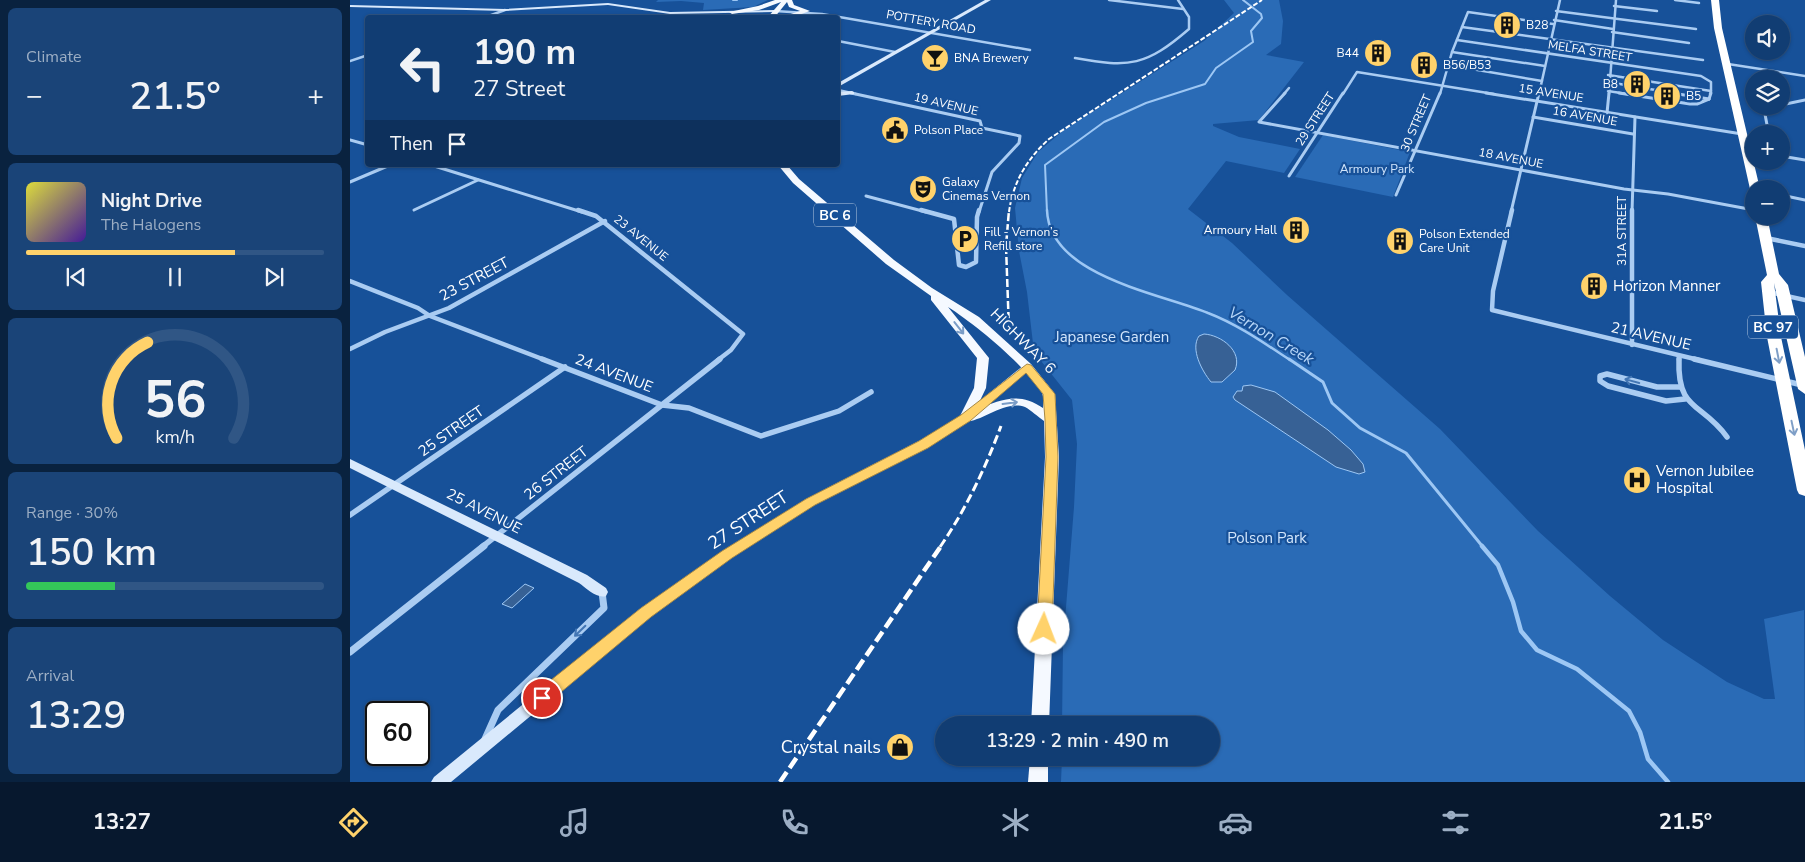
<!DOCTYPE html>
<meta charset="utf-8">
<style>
:root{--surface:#113d73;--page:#1a4478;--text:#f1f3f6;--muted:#9caec4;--line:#305685;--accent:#ffd26b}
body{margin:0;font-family:"Nunito Sans",sans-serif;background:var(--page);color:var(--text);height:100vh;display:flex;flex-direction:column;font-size:19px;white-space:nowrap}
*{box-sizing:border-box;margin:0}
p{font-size:16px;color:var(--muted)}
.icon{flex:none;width:28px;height:28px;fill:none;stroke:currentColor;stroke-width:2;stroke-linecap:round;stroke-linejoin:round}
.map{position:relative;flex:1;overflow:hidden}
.sheet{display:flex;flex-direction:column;gap:8px;padding:8px;background:#09223f;width:350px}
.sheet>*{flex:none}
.top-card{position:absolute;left:15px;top:15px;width:475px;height:152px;border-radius:5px;box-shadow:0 1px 4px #0004,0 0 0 1px var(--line);background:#113d73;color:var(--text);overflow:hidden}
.tools{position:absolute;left:1395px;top:15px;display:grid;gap:10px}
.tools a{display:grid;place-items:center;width:45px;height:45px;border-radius:50%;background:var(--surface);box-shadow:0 1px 4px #0004,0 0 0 1px var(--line);font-size:25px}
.speed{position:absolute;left:15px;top:701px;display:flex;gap:10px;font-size:25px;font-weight:700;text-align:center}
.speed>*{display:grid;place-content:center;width:65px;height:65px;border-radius:50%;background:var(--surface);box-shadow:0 1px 4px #0004,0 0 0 1px var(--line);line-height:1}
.speed .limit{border:2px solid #111;border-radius:8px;background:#fff;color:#111}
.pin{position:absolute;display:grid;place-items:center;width:42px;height:42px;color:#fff;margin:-21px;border:2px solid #fff;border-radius:50%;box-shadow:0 1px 5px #0007}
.me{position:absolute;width:55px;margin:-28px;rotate:2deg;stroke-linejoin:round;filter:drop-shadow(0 0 4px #0008)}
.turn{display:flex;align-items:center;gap:18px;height:105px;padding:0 25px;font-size:22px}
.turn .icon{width:65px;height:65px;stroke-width:2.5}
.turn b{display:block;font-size:35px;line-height:42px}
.then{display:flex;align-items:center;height:48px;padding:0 25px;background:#0003;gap:10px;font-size:19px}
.big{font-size:38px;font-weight:600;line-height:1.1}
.sheet .card{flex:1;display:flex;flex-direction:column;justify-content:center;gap:8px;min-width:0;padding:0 18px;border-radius:8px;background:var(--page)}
.sheet .dial{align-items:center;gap:0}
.dial svg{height:130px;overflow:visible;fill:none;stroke:var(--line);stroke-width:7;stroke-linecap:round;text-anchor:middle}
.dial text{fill:var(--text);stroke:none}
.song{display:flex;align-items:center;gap:15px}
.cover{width:60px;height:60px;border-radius:8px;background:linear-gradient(135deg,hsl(60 70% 55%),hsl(260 70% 35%))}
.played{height:5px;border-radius:2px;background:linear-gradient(90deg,var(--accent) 70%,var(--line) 70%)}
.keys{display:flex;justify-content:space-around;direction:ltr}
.heat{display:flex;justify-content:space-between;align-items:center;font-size:28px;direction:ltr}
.charge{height:8px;border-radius:4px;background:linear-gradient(90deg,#34c759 30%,var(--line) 0)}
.trip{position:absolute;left:585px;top:716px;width:285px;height:50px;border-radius:25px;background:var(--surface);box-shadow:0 1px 4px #0004,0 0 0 1px var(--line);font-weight:600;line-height:50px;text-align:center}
.tab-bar{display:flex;height:80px;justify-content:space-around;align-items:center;background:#07182e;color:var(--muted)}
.tab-bar .icon{width:35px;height:35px}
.tab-bar .selected{color:var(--accent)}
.tab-bar b{font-size:22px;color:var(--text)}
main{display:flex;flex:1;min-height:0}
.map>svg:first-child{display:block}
.green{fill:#2a6bb6}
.water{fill:#376195;stroke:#9dc7f4}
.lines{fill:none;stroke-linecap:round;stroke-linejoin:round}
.stream-far3{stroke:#9dc7f4;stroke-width:2}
.stream-far2{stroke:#9dc7f4;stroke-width:2.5}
.stream-far1{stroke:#9dc7f4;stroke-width:3}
.stream{stroke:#9dc7f4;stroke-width:4.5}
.street-far4{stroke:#aaccf2;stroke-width:2.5}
.street-far3{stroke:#aaccf2;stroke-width:3}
.street-far2{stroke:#aaccf2;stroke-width:4.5}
.street-far1{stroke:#aaccf2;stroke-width:5.5}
.street{stroke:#aaccf2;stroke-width:7}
.secondary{fill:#d9e9fc;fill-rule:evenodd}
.primary{fill:#f5f9ff;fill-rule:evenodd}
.highway{fill:#fff;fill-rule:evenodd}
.rail-far3{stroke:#fff;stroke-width:2;stroke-dasharray:5 2;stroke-linecap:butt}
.rail-far2{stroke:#fff;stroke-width:2.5;stroke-dasharray:8 3;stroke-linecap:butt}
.rail-far1{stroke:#fff;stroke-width:3;stroke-dasharray:9 4;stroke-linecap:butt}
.rail{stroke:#fff;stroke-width:4.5;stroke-dasharray:12 5;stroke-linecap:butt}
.oneway{stroke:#7b9dc7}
.oneway2{stroke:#7f9fc7}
.oneway3{stroke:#4376b4}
.route{fill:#ffd26b;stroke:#a68846}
.labels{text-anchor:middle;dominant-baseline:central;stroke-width:4.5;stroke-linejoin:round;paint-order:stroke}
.far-street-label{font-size:12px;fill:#fff;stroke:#175199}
.far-poi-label{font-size:12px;fill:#fff;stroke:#175199;text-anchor:start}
.far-park-label{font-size:12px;fill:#d2e6fc;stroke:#175199}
.shield{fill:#175199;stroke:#b9cbe0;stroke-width:1}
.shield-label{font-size:14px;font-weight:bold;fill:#fff}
.street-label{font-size:15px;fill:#fff;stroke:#175199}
.poi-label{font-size:15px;fill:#fff;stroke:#175199;text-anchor:start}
.park-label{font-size:15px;fill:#d2e6fc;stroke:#175199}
.water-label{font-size:16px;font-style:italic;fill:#b7d6f8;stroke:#175199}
.near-street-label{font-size:18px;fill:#fff;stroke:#175199}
.near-poi-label{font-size:18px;fill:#fff;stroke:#175199;text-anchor:end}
</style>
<main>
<section class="sheet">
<div class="card"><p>Climate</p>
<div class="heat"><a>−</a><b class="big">21.5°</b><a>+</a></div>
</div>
<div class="card">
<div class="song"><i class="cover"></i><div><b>Night Drive</b><p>The Halogens</p></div></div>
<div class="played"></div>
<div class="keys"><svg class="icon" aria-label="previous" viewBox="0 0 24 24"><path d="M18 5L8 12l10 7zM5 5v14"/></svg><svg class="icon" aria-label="pause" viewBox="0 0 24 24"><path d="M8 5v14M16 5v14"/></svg><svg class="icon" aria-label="next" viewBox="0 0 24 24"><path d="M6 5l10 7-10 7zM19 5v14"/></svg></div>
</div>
<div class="card dial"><svg viewBox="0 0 100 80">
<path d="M14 69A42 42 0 1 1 86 69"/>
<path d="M14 69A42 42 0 0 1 33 10" stroke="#ffd26b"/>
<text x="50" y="56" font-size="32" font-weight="700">56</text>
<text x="50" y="72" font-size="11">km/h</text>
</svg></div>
<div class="card"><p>Range · 30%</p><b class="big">150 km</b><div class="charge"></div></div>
<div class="card"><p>Arrival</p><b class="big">13:29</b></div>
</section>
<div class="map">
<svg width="1455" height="782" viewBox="0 0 1455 782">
<rect width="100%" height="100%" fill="#175199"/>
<g class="green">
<path d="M 308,0 L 418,0 L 403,7 L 353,10 L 354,3 L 331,1 L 306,2 Z"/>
<path d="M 874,0 L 929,0 L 933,21 L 931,44 L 916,55 L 954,62 L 909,120 L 863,124 L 863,126 L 889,137 L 950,149 L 934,173 L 876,161 L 838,209 L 882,243 L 937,295 L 1090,429 L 1188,531 L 1260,596 L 1313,640 L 1377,682 L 1414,699 L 1425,699 L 1414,619 L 1454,610 L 1455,782 L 711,782 L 712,758 L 861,758 L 861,725 L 712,725 L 713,645 L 724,507 L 727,444 L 722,400 L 684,352 L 677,292 L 669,251 L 665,208 L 672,178 L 688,152 L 714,130 L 854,41 L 884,13 Z"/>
<path d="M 973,135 L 1060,152 L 1043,197 L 945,177 Z"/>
</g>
<g class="water">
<path d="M 854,334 C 871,335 893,351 885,370 L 872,382 L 861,382 C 852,371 840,349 849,336 Z"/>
<path d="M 901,385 L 925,392 L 978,430 L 1001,450 L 1013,464 L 1015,472 L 1009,474 L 986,467 L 885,400 L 883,397 L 887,391 L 892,391 L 893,386 Z"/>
<path d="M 175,584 L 184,588 L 162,608 L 152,604 Z"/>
</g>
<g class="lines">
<g class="stream-far3">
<path d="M 383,0 L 387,0"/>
<path d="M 697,212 L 695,165 L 754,122 L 796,103 L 855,84 L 866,68 L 903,42 L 901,31 L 912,18 L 911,14 L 893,0"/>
</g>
<path class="stream-far2" d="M 697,210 C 699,276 809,293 858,313 C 887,324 914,343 940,360"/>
<path class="stream-far1" d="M 939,359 L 973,382 L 982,403 L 1010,428 L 1056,453 L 1133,547"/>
<path class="stream" d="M 1132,546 L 1148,565 L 1163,602 L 1171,631 L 1187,650 L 1227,669 L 1279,711 L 1290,732 L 1298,759 L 1318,782"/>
<g class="street-far4">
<path d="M 759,0 L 833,9"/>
<path d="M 1325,0 L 1349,3"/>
<path d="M 1264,6 L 1307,11"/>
<path d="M 425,11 L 472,14 L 680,50"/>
<path d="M 1206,11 L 1346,29"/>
<path d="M 133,18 L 155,10"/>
<path d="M 1204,20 L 1263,29"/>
<path d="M 1112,27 L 1353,60"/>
<path d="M 1262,32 L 1339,43"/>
<path d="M 1107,40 L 1351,76 L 1361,82 L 1361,91"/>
<path d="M 488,41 L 545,52"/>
<path d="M 1102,52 L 1195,66"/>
<path d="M 725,58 C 780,68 796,66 839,29 L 839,17 L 828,0"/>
<path d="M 0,61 L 18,55"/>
<path d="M 1378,64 L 1455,76"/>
<path d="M 1098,65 L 1192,81"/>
<path d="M 1258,75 L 1361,91 L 1360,94"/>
<path d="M 1258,82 L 1329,94"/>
<path d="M 488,90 L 506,94"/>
<path d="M 1258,91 L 1277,94"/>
<path d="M 934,94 L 939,88"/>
<path d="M 993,94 L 1007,72 L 1144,94"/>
<path d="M 1090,94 L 1102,52 L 1118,12 L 1203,24"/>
<path d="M 1189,94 L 1210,0"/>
<path d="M 1259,94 L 1266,0"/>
</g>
<g class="street-far3">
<path d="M 501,93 L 630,121 L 632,128 L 670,136 L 669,143 L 642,172 L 629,212"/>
<path d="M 935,93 L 909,122 L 1274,189 L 1318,194 L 1404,210"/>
<path d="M 1136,93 L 1392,134"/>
<path d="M 1269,93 L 1340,104 L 1347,104 L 1359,99"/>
<path d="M 1322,93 L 1359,99"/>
<path d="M 1359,99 L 1361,93"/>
<path d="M 1431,105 L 1455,100"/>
<path d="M 1257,113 L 1259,93"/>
<path d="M 1183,117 L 1283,134"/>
<path d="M 1418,130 L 1414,109 L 1425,106"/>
<path d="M 0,140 L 18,145"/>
<path d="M 1431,156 L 1455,160"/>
<path d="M 81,165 L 232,212"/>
<path d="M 939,176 L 993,93"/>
<path d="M 0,182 L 40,165"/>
<path d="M 1046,195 L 1090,93"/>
<path d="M 1431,195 L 1455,200"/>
<path d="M 516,196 L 576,212"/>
<path d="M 64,210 L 128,180"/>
<path d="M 1161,212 L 1189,93"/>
<path d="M 1282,212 L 1285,117"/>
</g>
<g class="street-far2">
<path d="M 228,210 L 246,216 L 393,334 L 381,350 L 368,360"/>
<path d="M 571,210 L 604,219 L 609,265 L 616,267 L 626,262 L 627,217 L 629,210"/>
<path d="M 1162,210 L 1143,291 L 1142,310 L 1349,360"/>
<path d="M 1282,210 L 1282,345"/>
<path d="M 1416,238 L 1455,246"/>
<path d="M 0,281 L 68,308 L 80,316 L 195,360"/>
<path d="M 1419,292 L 1455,300"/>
<path d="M 0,349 L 35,332 L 99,308 L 255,221"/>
<path d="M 1329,360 L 1329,356"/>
</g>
<g class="street-far1">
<path d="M 192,359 L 312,405 L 339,408 L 411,436 L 489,411 L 521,392"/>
<path d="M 1329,359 C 1327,412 1352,402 1377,437"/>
<path d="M 1344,359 L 1452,385"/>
<path d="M 1330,387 L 1307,387 L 1257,374 L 1250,376 L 1250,381 L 1258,386 L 1316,401 L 1335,399"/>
<path d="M 0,515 L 215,367"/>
<path d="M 132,547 L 370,359"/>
</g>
<g class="street">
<path d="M 0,652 L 134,546"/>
<path d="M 135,739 L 148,710 L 254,608 L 252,592"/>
</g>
<g class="secondary">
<path d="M 635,0 L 641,0 L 488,87 L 488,83 Z"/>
<path d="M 258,3 L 320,12 L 424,10 L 426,11 L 424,12 L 320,14 L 258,5 L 155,11 L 0,7 L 0,5 L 155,9 Z"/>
<path d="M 502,91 L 504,92 L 504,94 L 488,96 L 488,92 Z"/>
<path d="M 677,364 L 680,365 L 682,367 L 680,369 L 619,420 L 577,447 L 464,505 L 381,558 L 301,616 L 101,782 L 81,782 L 84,777 L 291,608 L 373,552 L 456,499 L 569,441 L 611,416 L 674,365 Z"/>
<path d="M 0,459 L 237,575 L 256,588 L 258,592 L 256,596 C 247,599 236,588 229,583 L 0,468 Z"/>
</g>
<g class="primary">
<path d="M 425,0 L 442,0 L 444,5 L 460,11 L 440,18 L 428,18 L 450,11 L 439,7 L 437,2 L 424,18 L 417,18 L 431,2 L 409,10 L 382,14 L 379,12 L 408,6 Z"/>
<path d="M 428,165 L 437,165 L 449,179 L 544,260 L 582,288 L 629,317 L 681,364 L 705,394 L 709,457 L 699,725 L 681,725 L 695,457 L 694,421 C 688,417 681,410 675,407 C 653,399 629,426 610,421 L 609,418 L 624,388 L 627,358 L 581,300 L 581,296 L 536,264 L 443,183 ZM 598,307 C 625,324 676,366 692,393 C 694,397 693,404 693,408 C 668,391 652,400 626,409 L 636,388 L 639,358 Z"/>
<path d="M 680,758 L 698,758 L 698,782 L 678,782 Z"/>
</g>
<g class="highway">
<path d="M 1361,0 L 1369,0 L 1372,28 L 1410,189 L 1404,189 L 1404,192 L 1400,189 L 1364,28 Z"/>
<path d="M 1405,216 L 1417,216 L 1429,274 L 1438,285 L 1455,357 L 1455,394 L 1448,389 L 1424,283 L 1431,337 L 1455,450 L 1455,496 L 1449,494 L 1447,490 L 1417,337 L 1411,282 L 1417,275 Z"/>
</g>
<path class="rail-far3" d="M 659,212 C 663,182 677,159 699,139 L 912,0"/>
<path class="rail-far2" d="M 659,331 L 656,246 L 659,210"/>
<path class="rail-far1" d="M 590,547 C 616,509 635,469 651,426"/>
<path class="rail" d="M 430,782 L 591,546"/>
</g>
<defs><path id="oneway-shaft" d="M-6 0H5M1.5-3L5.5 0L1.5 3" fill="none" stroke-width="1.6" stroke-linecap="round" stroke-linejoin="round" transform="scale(1.25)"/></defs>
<g class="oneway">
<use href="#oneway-shaft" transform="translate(609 328) rotate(52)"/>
<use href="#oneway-shaft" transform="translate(660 403) rotate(-7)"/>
</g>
<g class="oneway2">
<use href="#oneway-shaft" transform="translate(1428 356) rotate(79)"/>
<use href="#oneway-shaft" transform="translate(1443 428) rotate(78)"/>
</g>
<g class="oneway3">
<use href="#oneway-shaft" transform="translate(1282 381) rotate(-165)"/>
<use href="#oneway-shaft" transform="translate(230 631) rotate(136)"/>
</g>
<path class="route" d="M 677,364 L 681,365 L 705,394 L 708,457 L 702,629 L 700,634 L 694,636 L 689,634 L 687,629 L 696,457 L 695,420 L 693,394 L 676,373 L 620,421 L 578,448 L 465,505 L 382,558 L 301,617 L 198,703 L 192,705 L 186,703 L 184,698 L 186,692 L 291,608 L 372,551 L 456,499 L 569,441 L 611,415 Z"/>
<defs>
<g id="building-disc" transform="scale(1.4375)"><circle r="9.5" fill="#ffd26b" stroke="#175199"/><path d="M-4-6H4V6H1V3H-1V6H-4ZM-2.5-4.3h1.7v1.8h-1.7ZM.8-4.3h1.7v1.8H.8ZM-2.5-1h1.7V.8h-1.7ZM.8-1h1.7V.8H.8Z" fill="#111"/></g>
<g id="bar-disc" transform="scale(1.4375)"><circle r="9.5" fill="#ffd26b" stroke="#175199"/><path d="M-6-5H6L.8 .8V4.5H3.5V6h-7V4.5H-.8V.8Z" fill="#111"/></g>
<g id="civic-disc" transform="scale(1.4375)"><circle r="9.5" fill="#ffd26b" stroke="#175199"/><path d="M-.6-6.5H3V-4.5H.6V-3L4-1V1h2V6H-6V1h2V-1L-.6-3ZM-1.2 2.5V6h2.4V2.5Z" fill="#111"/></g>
<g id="theatre-disc" transform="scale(1.4375)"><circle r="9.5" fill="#ffd26b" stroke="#175199"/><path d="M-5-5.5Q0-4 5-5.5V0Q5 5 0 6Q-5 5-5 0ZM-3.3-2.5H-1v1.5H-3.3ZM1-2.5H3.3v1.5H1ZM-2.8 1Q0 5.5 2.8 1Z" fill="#111"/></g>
<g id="parking-disc" transform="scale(1.4375)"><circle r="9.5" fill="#ffd26b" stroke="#175199"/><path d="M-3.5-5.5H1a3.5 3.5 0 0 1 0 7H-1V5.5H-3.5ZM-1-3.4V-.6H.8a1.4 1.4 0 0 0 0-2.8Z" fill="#111"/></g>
<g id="hospital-disc" transform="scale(1.4375)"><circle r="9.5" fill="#ffd26b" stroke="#175199"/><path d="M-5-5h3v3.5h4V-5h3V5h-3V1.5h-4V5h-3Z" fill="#111"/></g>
<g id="shop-disc" transform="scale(1.4375)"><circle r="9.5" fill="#ffd26b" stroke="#175199"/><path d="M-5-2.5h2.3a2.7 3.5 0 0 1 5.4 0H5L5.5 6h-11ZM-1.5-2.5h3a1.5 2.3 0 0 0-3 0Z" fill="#111"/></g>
</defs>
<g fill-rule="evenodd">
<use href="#building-disc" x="1157" y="25"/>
<use href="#building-disc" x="1028" y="53"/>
<use href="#bar-disc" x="585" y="58"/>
<use href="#building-disc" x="1074" y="65"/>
<use href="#building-disc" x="1287" y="84"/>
<use href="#building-disc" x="1317" y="96"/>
<use href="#civic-disc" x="545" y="130"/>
<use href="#theatre-disc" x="573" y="189"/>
<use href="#building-disc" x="946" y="230"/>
<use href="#parking-disc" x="615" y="239"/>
<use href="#building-disc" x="1050" y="241"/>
<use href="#building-disc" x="1244" y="286"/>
<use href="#hospital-disc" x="1287" y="480"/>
<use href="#shop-disc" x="550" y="747"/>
</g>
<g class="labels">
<g class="far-street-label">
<text transform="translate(581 22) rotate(10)">POTTERY ROAD</text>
<text transform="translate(1240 51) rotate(9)">MELFA STREET</text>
<text transform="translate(1201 93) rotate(9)">15 AVENUE</text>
<text transform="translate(596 104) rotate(13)">19 AVENUE</text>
<text transform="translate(1235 116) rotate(10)">16 AVENUE</text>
<text transform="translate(965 119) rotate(-57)">29 STREET</text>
<text transform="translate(1066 123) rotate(-67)">30 STREET</text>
<text transform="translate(1161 158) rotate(11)">18 AVENUE</text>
<text transform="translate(1272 231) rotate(-90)">31A STREET</text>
<text transform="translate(291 238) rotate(39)">23 AVENUE</text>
</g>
<g class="far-poi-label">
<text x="1176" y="25">B28</text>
<text x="1009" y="53" text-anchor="end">B44</text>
<text x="604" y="58">BNA Brewery</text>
<text x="1093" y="65">B56/B53</text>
<text x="1268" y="84" text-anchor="end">B8</text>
<text x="1336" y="96">B5</text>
<text x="564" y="130">Polson Place</text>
<text x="592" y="182">Galaxy<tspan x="592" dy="14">Cinemas Vernon</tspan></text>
<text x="927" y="230" text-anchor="end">Armoury Hall</text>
<text x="634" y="232">Fill - Vernon’s<tspan x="634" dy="14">Refill store</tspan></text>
<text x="1069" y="234">Polson Extended<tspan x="1069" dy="14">Care Unit</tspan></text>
</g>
<g class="far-park-label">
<text x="1027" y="169">Armoury Park</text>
</g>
<g class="shield">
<rect x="464" y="203.5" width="42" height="23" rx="4"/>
<rect x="1398" y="315.5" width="50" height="23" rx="4"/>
</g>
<g class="shield-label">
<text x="485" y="215">BC 6</text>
<text x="1423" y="327">BC 97</text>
</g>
<g class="street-label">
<text transform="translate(124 279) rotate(-28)">23 STREET</text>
<text transform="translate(1301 336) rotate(13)">21 AVENUE</text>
<text transform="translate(673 341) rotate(45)">HIGHWAY 6</text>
<text transform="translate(264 373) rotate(21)">24 AVENUE</text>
<text transform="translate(101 431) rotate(-35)">25 STREET</text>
<text transform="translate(206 473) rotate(-38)">26 STREET</text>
<text transform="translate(134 511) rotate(27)">25 AVENUE</text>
</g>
<g class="poi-label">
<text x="1263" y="286">Horizon Manner</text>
<text x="1306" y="471">Vernon Jubilee<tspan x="1306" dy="17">Hospital</tspan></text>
</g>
<g class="park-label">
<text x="762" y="337">Japanese Garden</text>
<text x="917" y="538">Polson Park</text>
</g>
<g class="water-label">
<text transform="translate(921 336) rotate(31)">Vernon Creek</text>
</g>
<g class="near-street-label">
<text transform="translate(398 520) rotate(-33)">27 STREET</text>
</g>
<g class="near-poi-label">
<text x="531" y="747">Crystal nails</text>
</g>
</g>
</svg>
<div class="tools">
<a><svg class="icon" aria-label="sound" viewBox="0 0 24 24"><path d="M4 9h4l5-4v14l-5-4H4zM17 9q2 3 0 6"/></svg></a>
<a><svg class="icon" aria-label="layers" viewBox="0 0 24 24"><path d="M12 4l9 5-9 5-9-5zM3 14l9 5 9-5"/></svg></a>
<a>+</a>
<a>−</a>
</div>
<div class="speed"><div class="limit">60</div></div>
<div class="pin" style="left:192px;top:698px;background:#d93025"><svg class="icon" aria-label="arrive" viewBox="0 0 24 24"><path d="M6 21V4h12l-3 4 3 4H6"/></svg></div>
<svg class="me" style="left:694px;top:629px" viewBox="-20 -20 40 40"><circle r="19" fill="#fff"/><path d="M0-13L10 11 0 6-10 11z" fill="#ffd26b"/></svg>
<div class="trip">13:29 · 2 min · 490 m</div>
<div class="top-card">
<div class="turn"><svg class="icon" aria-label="left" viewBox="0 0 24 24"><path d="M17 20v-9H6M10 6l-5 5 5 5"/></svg><div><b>190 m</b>27 Street</div></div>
<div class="then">Then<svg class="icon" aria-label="arrive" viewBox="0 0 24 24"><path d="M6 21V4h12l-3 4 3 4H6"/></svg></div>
</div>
</div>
</main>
<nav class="tab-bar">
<b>13:27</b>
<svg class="icon selected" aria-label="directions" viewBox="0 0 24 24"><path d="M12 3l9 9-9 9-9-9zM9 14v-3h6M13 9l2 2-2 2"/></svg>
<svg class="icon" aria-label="music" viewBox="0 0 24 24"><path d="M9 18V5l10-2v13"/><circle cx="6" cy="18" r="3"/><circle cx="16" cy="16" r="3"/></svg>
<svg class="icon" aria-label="phone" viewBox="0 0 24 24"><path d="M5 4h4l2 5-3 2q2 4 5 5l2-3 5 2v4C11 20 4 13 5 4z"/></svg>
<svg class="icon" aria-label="climate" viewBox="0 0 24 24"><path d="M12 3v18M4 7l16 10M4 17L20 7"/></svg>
<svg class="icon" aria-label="car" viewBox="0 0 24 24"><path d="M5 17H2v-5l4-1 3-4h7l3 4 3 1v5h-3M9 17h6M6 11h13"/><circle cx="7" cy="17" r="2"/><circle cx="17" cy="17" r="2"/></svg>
<svg class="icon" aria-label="filters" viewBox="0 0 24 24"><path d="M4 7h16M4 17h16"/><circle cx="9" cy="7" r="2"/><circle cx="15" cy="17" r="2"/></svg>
<b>21.5°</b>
</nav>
